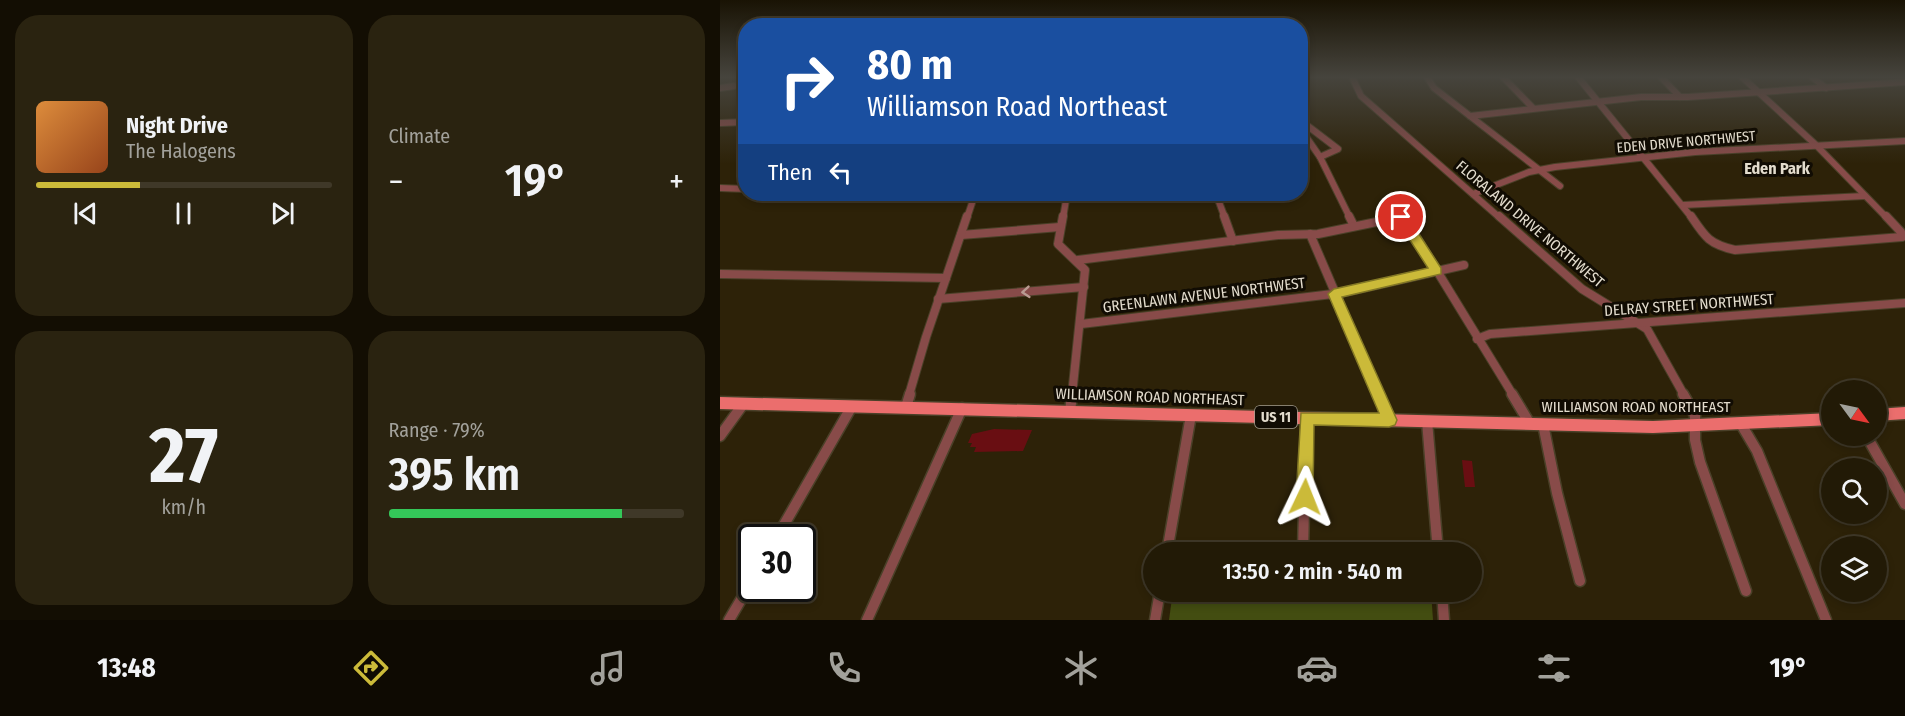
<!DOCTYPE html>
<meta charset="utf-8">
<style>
:root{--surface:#221a06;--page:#2a2310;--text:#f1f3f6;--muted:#a2a19b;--line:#3f3828;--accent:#cbba39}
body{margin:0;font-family:"Fira Sans Condensed",sans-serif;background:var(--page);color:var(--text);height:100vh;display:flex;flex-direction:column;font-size:22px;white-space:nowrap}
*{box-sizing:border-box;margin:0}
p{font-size:20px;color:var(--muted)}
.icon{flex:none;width:33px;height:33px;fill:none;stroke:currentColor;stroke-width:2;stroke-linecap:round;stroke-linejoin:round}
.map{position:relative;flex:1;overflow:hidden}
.drawer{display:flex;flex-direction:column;gap:15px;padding:15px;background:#130e03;width:720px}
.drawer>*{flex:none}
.guide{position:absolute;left:18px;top:18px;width:570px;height:183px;border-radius:24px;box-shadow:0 3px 9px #0003,0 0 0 2px var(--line);background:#1a4fa0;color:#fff;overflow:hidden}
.needle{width:39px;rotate:123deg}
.buttons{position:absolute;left:1101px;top:380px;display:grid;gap:12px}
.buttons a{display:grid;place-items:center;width:66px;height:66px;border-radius:50%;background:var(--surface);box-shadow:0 3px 9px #0003,0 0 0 2px var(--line);font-size:30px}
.speed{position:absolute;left:18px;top:524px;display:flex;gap:12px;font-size:30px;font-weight:700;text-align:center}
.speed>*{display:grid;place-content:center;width:78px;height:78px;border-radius:50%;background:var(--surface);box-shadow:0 3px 9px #0003,0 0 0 2px var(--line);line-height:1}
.speed .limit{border:3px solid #111;border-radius:9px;background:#fff;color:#111}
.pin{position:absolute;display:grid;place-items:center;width:51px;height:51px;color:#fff;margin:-26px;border:3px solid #fff;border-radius:50%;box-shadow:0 2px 6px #0007}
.me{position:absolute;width:66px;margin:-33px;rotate:2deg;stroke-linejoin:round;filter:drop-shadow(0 0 4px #0008)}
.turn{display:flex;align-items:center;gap:21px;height:126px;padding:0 30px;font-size:27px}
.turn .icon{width:78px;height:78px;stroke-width:2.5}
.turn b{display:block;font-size:42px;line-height:51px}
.then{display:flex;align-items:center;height:57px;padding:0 30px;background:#0003;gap:12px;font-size:22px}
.big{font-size:45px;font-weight:600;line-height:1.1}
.drawer .card{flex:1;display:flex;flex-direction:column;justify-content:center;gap:9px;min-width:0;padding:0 21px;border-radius:24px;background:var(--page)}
.drawer .dial{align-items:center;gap:0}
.dial b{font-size:78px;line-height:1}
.song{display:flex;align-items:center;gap:18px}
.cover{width:72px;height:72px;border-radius:9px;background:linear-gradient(135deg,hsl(30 70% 55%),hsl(20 70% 35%))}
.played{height:6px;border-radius:3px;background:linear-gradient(90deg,var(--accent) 35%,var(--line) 35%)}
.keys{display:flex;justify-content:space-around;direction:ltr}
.heat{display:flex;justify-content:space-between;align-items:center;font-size:33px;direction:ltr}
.charge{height:9px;border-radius:4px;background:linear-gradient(90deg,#34c759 79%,var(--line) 0)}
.drawer .tiles{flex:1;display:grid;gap:15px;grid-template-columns:repeat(2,1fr)}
.trip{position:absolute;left:423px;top:542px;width:339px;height:60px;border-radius:30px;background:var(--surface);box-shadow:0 3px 9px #0003,0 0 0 2px var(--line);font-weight:600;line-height:60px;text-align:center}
.tabs{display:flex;height:96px;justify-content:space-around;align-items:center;background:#0e0a02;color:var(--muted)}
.tabs .icon{width:42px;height:42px}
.tabs .active{color:var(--accent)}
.tabs b{font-size:27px;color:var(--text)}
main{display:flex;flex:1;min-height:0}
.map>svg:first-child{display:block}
.green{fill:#434d11}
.building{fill:#690e12}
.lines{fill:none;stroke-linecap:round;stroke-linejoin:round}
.minor-far2-casing{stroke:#4a4028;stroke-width:8}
.minor-far1-casing{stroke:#4a4028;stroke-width:10}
.minor-casing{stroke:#4a4028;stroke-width:13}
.primary-casing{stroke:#4a4028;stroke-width:3}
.minor-far2{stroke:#884b49;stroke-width:6}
.minor-far1{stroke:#884b49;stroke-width:8}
.minor{stroke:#884b49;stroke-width:10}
.primary{fill:#eb6e6d;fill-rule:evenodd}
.oneway{stroke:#ba9b92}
.route{fill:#cbba39;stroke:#847925;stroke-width:1.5}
.labels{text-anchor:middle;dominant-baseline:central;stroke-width:6;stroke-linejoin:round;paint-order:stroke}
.far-street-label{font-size:14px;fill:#e3dccd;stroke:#110c03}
.shield{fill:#110c03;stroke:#a49e90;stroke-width:1.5}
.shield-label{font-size:14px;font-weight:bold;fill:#e3dccd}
.street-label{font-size:15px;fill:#e3dccd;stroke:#110c03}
.neighbourhood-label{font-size:16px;font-weight:bold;fill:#e3dccd;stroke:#110c03}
</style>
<main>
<section class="drawer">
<div class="tiles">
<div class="card">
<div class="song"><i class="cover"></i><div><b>Night Drive</b><p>The Halogens</p></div></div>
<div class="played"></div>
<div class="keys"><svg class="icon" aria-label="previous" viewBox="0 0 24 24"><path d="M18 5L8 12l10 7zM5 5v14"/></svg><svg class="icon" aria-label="pause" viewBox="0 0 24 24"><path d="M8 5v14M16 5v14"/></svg><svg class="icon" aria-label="next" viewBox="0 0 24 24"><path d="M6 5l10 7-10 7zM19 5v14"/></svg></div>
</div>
<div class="card"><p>Climate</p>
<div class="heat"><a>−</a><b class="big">19°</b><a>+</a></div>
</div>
<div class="card dial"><b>27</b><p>km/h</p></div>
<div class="card"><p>Range · 79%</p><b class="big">395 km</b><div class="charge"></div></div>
</div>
</section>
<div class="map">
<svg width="1185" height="620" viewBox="0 0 1185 620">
<rect width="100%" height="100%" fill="#2d2208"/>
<path class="green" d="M 453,591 L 711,591 L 713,620 L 449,620 Z"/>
<g class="building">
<path d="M 274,429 L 312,430 L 303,451 L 254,452 L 256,447 L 250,447 L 252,443 L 248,443 L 252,434 Z"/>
<path d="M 742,460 L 752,461 L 755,487 L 745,487 Z"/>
</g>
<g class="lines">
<g class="minor-far2-casing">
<g id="minor-far2">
<path d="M 632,77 L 641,96 L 780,218"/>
<path d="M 707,77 L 714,88 L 840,186"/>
<path d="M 783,77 L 813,108"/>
<path d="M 858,77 L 972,218"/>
<path d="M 941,77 L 960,97"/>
<path d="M 1022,77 L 1096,145 L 1167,218"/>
<path d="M 1092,77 L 1106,88"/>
<path d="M 0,88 L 14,86"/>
<path d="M 750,116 L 921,97 L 968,97 L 1185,82"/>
<path d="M 580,120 L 618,149 L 600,157"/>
<path d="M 0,123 L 26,122"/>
<path d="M 580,128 L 600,157 L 630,218"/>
<path d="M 0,188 L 26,189"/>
<path d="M 496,194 L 505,218"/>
<path d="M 753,194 L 809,172 L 835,167 L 975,152 L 1185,141"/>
<path d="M 963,205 L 1145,196"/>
<path d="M 247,218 L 255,194"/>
<path d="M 343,218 L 347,194"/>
<path d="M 678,218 L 682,218"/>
</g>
</g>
<g class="minor-far1-casing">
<g id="minor-far1">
<path d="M 343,216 L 338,244 L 365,270 L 352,395"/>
<path d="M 504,216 L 513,241"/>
<path d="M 629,216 L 634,226"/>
<path d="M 779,216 L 862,289 L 927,329 L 964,395"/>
<path d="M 971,216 C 985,237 989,244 1015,250 L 1182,237 L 1181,232 L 1166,216"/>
<path d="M 590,234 L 659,395"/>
<path d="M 241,235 L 340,227"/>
<path d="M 358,260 L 558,235 L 598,234 L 681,217 L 692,230 L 793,395"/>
<path d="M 0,274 L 226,278"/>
<path d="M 218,299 L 364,287"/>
<path d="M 361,324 L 621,293 L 744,265"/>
<path d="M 757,339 L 770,334 L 1185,303"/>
<path d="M 189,395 L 206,337 L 247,216"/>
</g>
</g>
<g class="minor-casing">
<g id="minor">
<path d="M 658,394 L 669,420"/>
<path d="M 792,394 L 810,424"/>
<path d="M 963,394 L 975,415 L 975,440 L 980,462 L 1026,591"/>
<path d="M 186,407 L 190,394"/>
<path d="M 350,412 L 352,394"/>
<path d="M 707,421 L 718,552"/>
<path d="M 823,424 L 837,493 L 860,581"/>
<path d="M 1021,424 L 1037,451 L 1106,620"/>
<path d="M 1146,435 L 1185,504"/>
<path d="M 0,436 L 24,403"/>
<path d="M 57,537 L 132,406"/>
<path d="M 447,552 L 471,415"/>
<path d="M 583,552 L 586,418"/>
<path d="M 722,591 L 724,620"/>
<path d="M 9,620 L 32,581"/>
<path d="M 147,620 L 242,408"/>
<path d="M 435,620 L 440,591"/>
</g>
</g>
<g class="primary-casing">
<g id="primary">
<path d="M 0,397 L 933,421 L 1112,413 L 1112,425 L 933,433 L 0,409 Z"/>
<path d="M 1185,407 L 1185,419 L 1156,421 L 1156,409 Z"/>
</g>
</g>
<use href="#minor-far2" class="minor-far2"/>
<use href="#minor-far1" class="minor-far1"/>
<use href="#minor" class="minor"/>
<use href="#primary" class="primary"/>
</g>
<defs><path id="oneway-chevron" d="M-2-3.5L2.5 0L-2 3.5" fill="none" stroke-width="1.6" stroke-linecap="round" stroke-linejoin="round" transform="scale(1.5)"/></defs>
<use class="oneway" href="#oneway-chevron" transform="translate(306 292) rotate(175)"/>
<linearGradient id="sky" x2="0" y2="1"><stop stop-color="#191304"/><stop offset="0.47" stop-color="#46443d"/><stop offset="1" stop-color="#46443d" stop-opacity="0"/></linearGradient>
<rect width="1185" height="164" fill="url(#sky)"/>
<path class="route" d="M 681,213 L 686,214 L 721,268 L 721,274 L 622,297 L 677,420 L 675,425 L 669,427 L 594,425 L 593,497 L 591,502 L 585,505 L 579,502 L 576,497 L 581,413 L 659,413 L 608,294 L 614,289 L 708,268 L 675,217 Z"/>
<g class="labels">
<g class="far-street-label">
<text transform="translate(966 142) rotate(-5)">EDEN DRIVE NORTHWEST</text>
</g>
<rect class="shield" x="535" y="406" width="42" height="22" rx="4.5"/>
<g class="shield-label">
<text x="556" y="417">US 11</text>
</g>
<g class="street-label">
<text transform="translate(810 224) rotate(40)">FLORALAND DRIVE NORTHWEST</text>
<text transform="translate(484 295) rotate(-7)">GREENLAWN AVENUE NORTHWEST</text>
<text transform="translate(969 305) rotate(-4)">DELRAY STREET NORTHWEST</text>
<text transform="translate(430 397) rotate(2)">WILLIAMSON ROAD NORTHEAST</text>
<text x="916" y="407">WILLIAMSON ROAD NORTHEAST</text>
</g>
<g class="neighbourhood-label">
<text x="1057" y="168">Eden Park</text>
</g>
</g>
</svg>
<div class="buttons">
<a><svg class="needle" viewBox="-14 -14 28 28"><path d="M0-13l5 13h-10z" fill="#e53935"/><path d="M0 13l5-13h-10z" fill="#a2a19b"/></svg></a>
<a><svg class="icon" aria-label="search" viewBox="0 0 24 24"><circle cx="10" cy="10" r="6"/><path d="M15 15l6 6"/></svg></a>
<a><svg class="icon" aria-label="layers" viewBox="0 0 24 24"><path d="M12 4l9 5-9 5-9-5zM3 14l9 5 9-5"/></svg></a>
</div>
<div class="speed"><div class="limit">30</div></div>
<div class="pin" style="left:681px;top:217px;background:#d93025"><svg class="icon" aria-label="arrive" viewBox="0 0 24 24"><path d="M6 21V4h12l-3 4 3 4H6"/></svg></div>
<svg class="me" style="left:585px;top:497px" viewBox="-20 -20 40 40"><path d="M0-17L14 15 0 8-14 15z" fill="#cbba39" stroke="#fff" stroke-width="4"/></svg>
<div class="trip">13:50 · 2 min · 540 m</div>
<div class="guide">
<div class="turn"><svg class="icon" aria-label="right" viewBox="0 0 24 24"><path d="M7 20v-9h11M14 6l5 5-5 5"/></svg><div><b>80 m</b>Williamson Road Northeast</div></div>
<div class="then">Then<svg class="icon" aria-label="left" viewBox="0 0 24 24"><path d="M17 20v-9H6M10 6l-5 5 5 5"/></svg></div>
</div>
</div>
</main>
<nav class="tabs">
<b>13:48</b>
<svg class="icon active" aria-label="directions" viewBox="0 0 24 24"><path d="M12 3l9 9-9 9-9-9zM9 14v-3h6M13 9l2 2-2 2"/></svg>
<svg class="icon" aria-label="music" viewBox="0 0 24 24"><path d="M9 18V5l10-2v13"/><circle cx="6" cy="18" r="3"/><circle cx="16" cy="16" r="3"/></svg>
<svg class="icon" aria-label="phone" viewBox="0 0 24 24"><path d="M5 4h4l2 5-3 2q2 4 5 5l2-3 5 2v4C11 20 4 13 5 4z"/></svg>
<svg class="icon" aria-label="climate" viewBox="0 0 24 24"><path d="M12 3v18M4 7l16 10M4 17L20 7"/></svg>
<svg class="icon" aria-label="car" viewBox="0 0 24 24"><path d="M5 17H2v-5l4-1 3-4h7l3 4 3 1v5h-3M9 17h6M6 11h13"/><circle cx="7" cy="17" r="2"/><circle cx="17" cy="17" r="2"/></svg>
<svg class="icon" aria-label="filters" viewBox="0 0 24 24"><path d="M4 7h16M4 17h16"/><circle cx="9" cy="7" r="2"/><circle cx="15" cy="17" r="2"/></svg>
<b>19°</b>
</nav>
